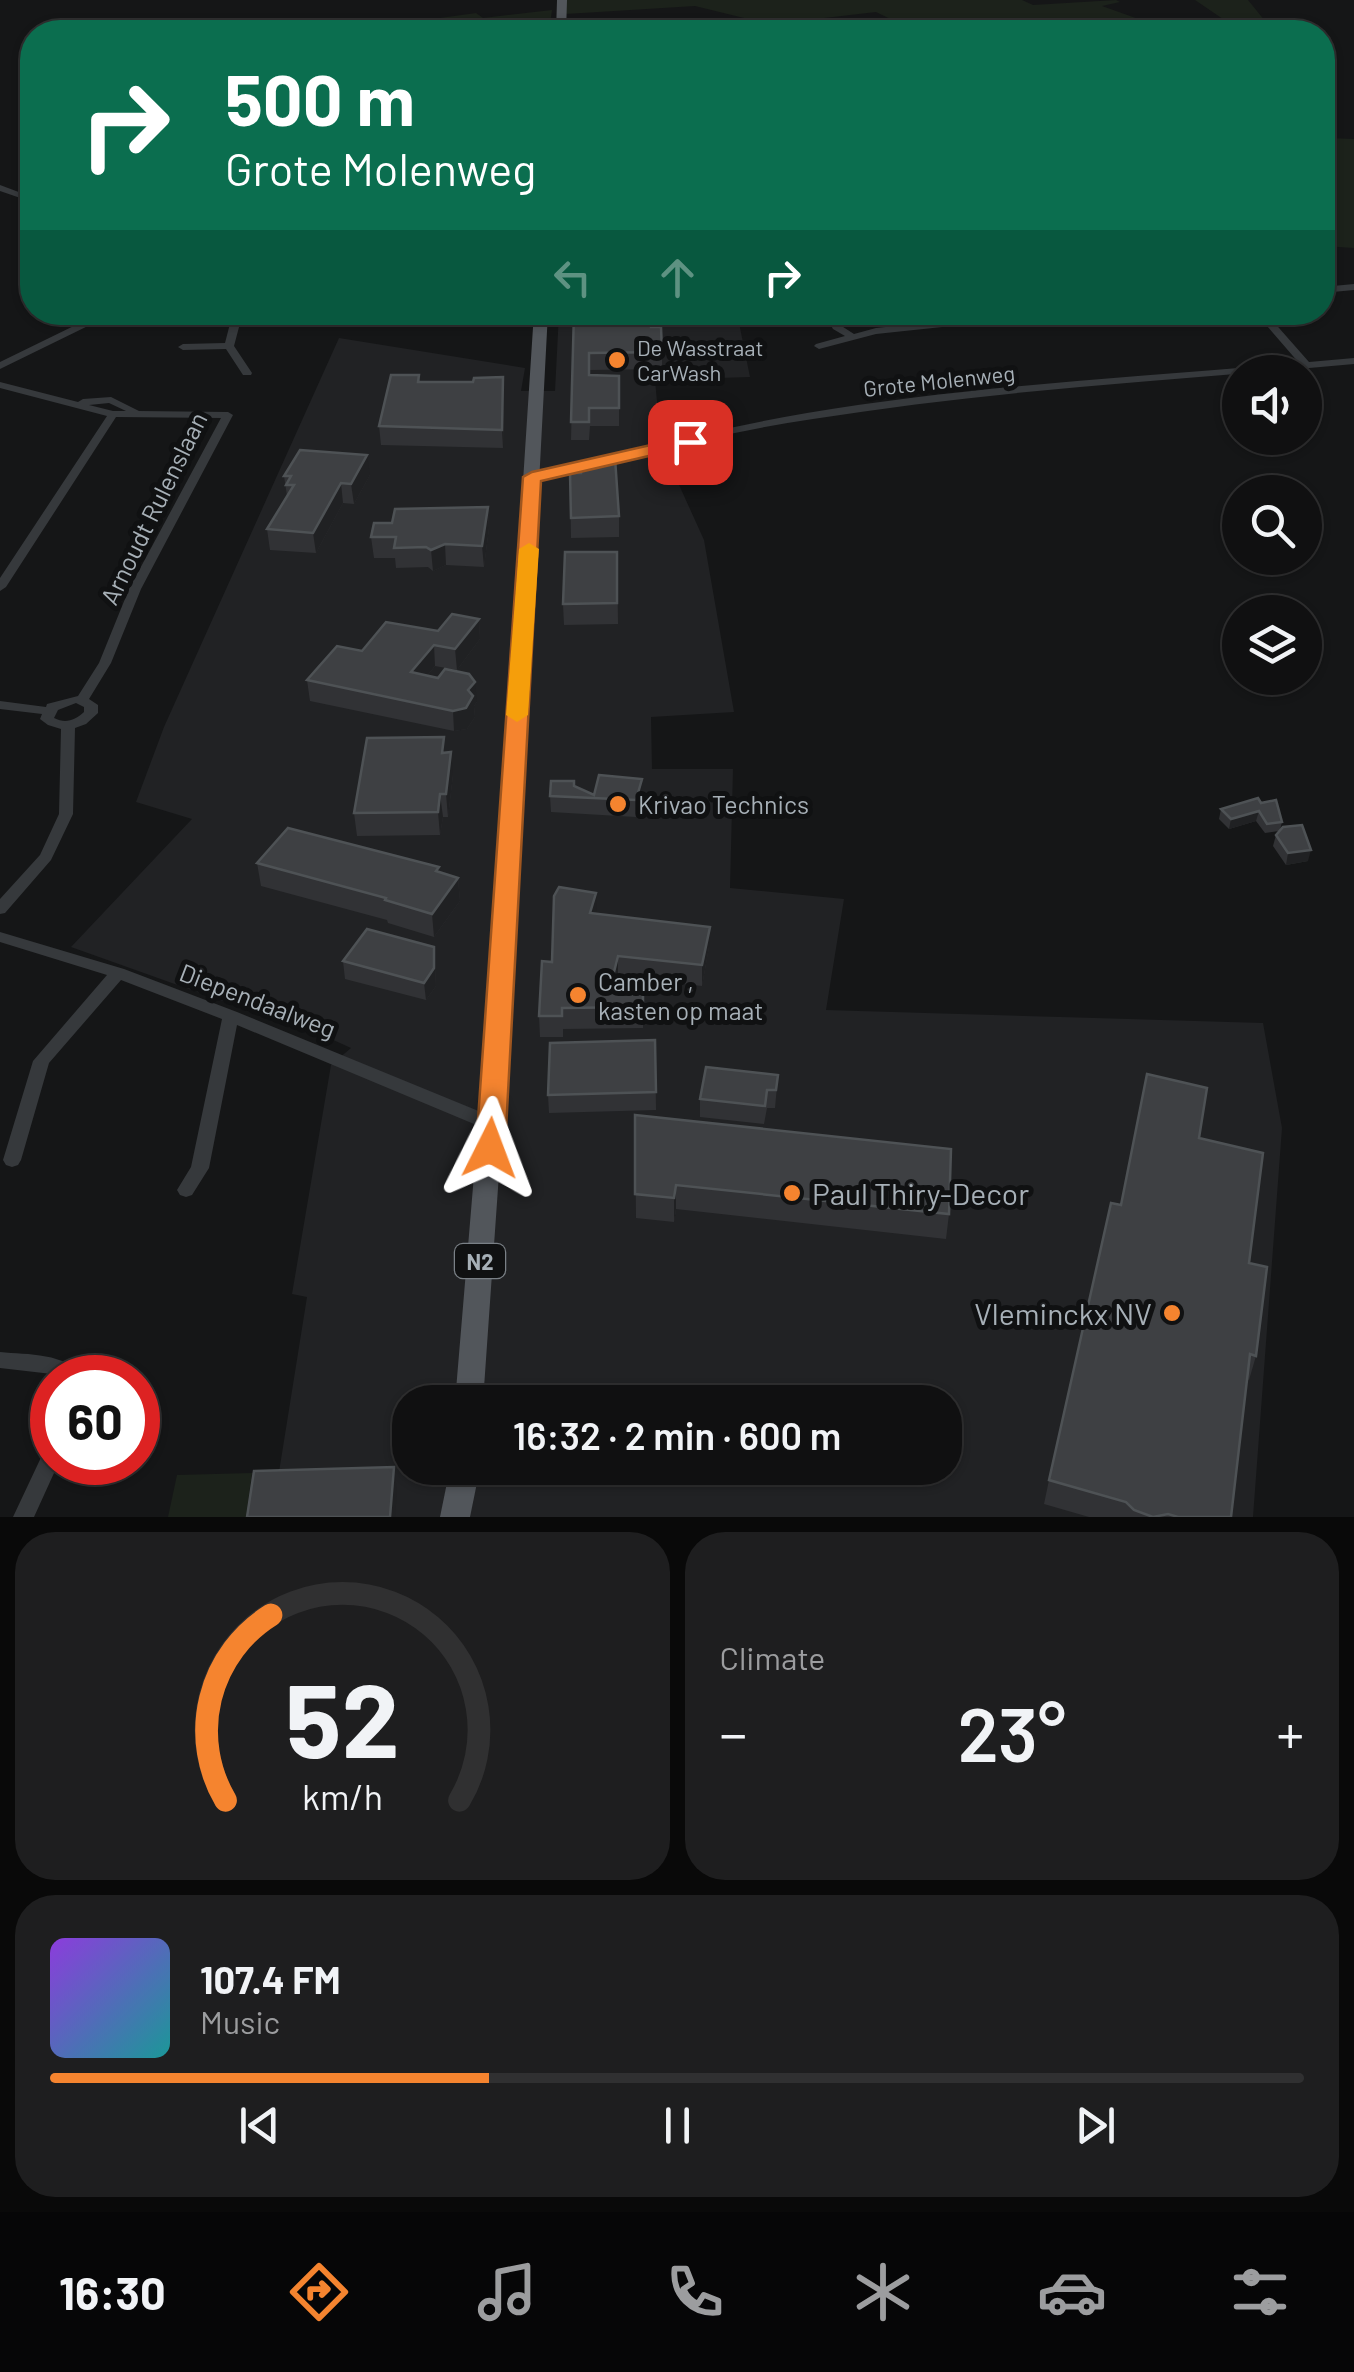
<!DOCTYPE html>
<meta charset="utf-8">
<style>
:root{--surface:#101011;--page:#1e1e1f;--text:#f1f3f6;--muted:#9c9d9f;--line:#303031;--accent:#f5842f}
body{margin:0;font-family:Barlow,sans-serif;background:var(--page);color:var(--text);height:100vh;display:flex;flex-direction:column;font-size:38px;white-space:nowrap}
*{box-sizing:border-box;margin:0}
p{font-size:32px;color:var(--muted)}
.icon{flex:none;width:55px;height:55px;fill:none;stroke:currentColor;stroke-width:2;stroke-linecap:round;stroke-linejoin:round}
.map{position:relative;height:1517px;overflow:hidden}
.panel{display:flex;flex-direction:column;gap:15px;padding:15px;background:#090909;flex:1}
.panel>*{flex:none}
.top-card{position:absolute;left:20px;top:20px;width:1315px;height:305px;border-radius:40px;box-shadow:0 2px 8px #0004,0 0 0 2px var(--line);background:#0b6e4f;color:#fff;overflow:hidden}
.buttons{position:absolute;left:1222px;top:355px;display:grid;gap:20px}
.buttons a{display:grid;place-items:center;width:100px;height:100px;border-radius:50%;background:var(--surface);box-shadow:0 2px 8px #0004,0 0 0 2px var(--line);font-size:50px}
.speed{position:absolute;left:30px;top:1355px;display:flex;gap:20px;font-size:50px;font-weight:700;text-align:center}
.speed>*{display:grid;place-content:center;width:130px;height:130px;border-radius:50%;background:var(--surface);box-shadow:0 2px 8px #0004,0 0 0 2px var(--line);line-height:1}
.speed .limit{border:15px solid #d22;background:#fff;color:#111}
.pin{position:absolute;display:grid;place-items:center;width:85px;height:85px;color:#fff;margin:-42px;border-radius:20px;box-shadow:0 5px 15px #0006}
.me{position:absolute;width:110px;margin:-55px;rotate:3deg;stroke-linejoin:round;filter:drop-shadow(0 0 8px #0008)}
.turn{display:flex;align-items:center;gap:35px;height:210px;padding:0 40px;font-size:45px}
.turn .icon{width:130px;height:130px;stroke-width:2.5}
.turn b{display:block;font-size:70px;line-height:85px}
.lanes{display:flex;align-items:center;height:95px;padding:0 40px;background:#0003;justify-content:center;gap:50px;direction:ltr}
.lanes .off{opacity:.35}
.big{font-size:75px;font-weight:600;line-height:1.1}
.panel .card{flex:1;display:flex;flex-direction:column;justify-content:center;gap:15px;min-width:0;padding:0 35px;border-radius:40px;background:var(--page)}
.panel .dial{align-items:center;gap:0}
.dial svg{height:260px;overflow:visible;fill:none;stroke:var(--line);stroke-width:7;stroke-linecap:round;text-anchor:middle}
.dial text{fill:var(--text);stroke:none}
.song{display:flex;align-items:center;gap:30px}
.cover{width:120px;height:120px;border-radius:15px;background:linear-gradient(135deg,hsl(270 70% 55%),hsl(180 70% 35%))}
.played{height:10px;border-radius:5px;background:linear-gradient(90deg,var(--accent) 35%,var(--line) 35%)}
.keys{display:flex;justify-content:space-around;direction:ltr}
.heat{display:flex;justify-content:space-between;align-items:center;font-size:55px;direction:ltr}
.panel .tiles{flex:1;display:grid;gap:15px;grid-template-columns:1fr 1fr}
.card:last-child{grid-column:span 2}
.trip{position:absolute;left:392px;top:1385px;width:570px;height:100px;border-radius:40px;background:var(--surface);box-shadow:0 2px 8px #0004,0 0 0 2px var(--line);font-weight:600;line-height:100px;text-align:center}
.tabs{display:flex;height:160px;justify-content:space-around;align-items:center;background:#060607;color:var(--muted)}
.tabs .icon{width:70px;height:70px}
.tabs .on{color:var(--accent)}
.tabs b{font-size:45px;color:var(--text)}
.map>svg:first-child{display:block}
.built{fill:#212224;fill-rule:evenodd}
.green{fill:#1c221b}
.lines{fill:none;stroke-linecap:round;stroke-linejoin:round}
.street{fill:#36393c;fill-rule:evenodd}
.primary{fill:#52565b;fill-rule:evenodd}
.wall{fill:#313235}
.shaded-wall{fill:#202123}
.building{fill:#3e4043;stroke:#4e5255;stroke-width:2.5}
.route{fill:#f5842f;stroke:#9f561f;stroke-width:2.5}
.slow{fill:#f59e0b}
.poi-dot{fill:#f5842f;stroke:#101112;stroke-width:4}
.labels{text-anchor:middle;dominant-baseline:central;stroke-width:10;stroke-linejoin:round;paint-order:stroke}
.far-poi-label{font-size:22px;fill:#a7b0b7;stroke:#101112;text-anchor:start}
.far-street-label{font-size:22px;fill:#a7b0b7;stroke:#101112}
.shield{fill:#101112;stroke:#7a8086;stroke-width:2.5}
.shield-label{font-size:22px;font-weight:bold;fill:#a7b0b7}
.street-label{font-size:25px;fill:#a7b0b7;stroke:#101112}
.poi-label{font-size:25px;fill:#a7b0b7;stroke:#101112;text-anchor:start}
.near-poi-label{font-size:30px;fill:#a7b0b7;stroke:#101112;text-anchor:start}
</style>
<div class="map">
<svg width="1354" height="1517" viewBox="0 0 1354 1517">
<rect width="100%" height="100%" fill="#151617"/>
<path class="built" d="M 559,313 L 737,313 L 750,377 L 655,380 L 661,445 L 704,540 L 734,712 L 651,717 L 652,769 L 733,769 L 730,888 L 844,899 L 826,1010 L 1263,1023 L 1282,1128 L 1253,1517 L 246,1517 L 252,1473 L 279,1472 L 307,1297 L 292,1294 L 331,1065 L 351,1048 L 298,1024 L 295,1027 L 71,947 L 192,819 L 136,802 L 164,727 L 339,338 L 525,368 L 521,391 L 555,391 ZM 410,1402 L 945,1402 L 945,1468 L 410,1468 Z"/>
<g class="green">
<path d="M 565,0 L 1022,0 L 1033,5 L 1116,0 L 1120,2 L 1102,6 L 1175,32 L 917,32 L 876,12 L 729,29 L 720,23 L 744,18 L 695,6 L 566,14 Z"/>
<path d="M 1195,0 L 1248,0 L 1274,32 L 1227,32 L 1239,30 Z"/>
<path d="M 552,10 L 549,32 L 472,26 L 426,32 L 354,32 L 444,22 L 440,18 L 476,13 L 483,18 Z"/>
<path d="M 1322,120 L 1327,138 L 1354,139 L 1354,248 L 1323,246 Z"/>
<path d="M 252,1473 L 246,1517 L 168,1517 L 177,1475 Z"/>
</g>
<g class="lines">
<g class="street">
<path d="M 0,185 L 32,197 L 32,202 L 0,191 Z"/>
<path d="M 1354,284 L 1354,290 L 1322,293 L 1322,287 Z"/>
<path d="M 108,312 L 123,312 L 94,323 L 0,369 L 0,362 L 88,319 Z"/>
<path d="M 233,312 L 243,312 L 234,346 L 252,373 L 251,375 L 243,375 L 226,349 L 183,350 L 178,347 L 183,344 L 225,343 Z"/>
<path d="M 823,312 L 833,312 L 840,325 L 854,334 L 876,328 L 1024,312 L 1060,312 L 1056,315 L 876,334 L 819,349 L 814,346 L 816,344 L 845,336 L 833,329 Z"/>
<path d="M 1255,312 L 1265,312 L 1309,362 L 1354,358 L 1354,364 C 1175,380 993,390 813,419 C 718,433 625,459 532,480 L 526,477 L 532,474 C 623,452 714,429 807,413 C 970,386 1135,377 1299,363 Z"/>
<path d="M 0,382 L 78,402 L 83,399 L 111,397 L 139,411 L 228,412 L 233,415 L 141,589 L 111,663 L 89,699 L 98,705 L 98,713 L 86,724 L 75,728 L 73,814 L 51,860 L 5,913 L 0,914 L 0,899 L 40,855 L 59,814 L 61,729 L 48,725 L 40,719 L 42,714 L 0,709 L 0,701 L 46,707 L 47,704 L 78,696 L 99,663 L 129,589 L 221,418 L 116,417 L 6,587 L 0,591 L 0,578 L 107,416 L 0,388 ZM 109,403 L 126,411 L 113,411 L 89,405 ZM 76,703 L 84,707 L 84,712 C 75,720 66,724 54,718 L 58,710 Z"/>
<path d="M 0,932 L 124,969 L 237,1012 L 498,1119 L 501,1124 L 498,1129 L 492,1130 L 486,1129 L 237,1025 L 209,1168 L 192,1195 L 186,1197 L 180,1195 L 177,1190 L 191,1167 L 222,1019 L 121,980 L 49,1063 L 21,1160 L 18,1165 L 12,1167 L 6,1165 L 3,1160 L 33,1061 L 107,975 L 0,942 Z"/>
<path d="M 0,1352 C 28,1355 66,1352 84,1378 L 58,1378 L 52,1374 L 0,1368 Z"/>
<path d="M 52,1446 L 52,1462 L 59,1462 L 34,1517 L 13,1517 L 45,1449 Z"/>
</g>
<g class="primary">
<path d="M 557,0 L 567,0 L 566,32 L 556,32 Z"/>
<path d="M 534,312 L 548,312 L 514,960 L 483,1402 L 455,1402 L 492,960 Z"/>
<path d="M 450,1468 L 480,1468 L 470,1517 L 440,1517 Z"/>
</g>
</g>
<g class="wall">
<path d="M 574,312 L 651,327 L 662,352 L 662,369 L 590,370 L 590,375 L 619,376 L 619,426 L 590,426 L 589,440 L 571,440 Z"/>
<path d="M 419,375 L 420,382 L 473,382 L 504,396 L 503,448 L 381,445 L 379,426 Z"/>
<path d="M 570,473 L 619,516 L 619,537 L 571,538 Z"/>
<path d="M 370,475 L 354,504 L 343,503 L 316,553 L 270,550 L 267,529 L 287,496 L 284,476 Z"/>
<path d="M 488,507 L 489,528 L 484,567 L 446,565 L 433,571 L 428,567 L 396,568 L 395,558 L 374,558 L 371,537 L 392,523 Z"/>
<path d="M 617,552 L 618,624 L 564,625 L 563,604 Z"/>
<path d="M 479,619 L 480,639 L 457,670 L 435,666 L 427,676 L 477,702 L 474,706 L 475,717 L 467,729 L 454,731 L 310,701 L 307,680 L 362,651 Z"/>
<path d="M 445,753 L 453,775 L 448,817 L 443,817 L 440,835 L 357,836 L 354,813 Z"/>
<path d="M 642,779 L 642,796 L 636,817 L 551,812 L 550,796 L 574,786 L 594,795 Z"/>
<path d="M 1261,803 L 1282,822 L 1280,830 L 1308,861 L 1286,865 L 1273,846 L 1276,835 L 1279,831 L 1265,833 L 1256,821 L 1229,829 L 1219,819 L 1221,809 Z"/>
<path d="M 257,863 L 439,872 L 458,878 L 460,901 L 434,937 L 388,923 L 387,920 L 261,886 Z"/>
<path d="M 596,914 L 709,947 L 702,986 L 618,977 L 618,980 L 643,980 L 643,1028 L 563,1029 L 563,1037 L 540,1037 L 539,1016 L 552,962 Z"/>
<path d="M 434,947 L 436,986 L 426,1000 L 345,979 L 343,961 Z"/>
<path d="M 655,1040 L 656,1110 L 549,1113 L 548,1095 Z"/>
<path d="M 778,1075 L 775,1108 L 767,1108 L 764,1124 L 700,1117 L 700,1099 Z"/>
<path d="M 635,1115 L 949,1214 L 946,1239 L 676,1209 L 674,1222 L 636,1218 Z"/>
<path d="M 1199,1138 L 1249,1263 L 1256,1356 L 1249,1380 L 1247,1379 L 1231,1517 L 1089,1517 L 1044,1504 L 1049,1480 L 1121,1205 Z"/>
</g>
<g class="shaded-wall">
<path d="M 503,377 L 504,396 L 503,448 L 502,430 Z"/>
<path d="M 367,455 L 370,475 L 354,504 L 351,484 Z"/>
<path d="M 341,483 L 343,503 L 316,553 L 313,533 Z"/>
<path d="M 488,507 L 489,528 L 484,567 L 482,546 Z"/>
<path d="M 445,544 L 446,565 L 433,571 L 431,550 Z"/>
<path d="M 479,619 L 480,639 L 457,670 L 455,649 Z"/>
<path d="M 434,645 L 435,666 L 413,693 L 411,672 Z"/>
<path d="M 475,682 L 477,702 L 474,706 L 475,717 L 467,729 L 454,731 L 453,711 Z"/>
<path d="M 451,752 L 453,775 L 448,817 L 446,794 Z"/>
<path d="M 642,779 L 642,796 L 636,817 L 636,800 Z"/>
<path d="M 440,794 L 443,817 L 440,835 L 438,812 Z"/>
<path d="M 1259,811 L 1256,821 L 1229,829 L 1231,819 Z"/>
<path d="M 1311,850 L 1308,861 L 1286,865 L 1288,853 Z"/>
<path d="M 458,878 L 460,901 L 434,937 L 432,914 Z"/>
<path d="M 596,893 L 597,913 L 591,934 L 590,913 Z"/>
<path d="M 710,927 L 709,947 L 702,986 L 702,965 Z"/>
<path d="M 434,947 L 436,986 L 426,1000 L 424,983 Z"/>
<path d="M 618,956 L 618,977 L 612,1001 L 612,980 Z"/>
<path d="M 676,1185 L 676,1209 L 674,1222 L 674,1198 Z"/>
<path d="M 394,1467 L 397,1491 L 395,1517 L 390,1517 Z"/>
</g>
<g class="building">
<path d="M 574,312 L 651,312 L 651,327 L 661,327 L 662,352 L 589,353 L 589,375 L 619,376 L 619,408 L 589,408 L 589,422 L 571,422 Z"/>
<path d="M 391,375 L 419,375 L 418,382 L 473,382 L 474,378 L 503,377 L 502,430 L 379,426 Z"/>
<path d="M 300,450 L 367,455 L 351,484 L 341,483 L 313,533 L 267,529 L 294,485 L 286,485 L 291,476 L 284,476 Z"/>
<path d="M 615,458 L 619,516 L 571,518 L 570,473 L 581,473 L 581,463 Z"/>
<path d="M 488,507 L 482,546 L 445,544 L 431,550 L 426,547 L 394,548 L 396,537 L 371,537 L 374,523 L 392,523 L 395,509 Z"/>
<path d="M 565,552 L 617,552 L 617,603 L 563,604 Z"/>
<path d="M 452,614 L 479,619 L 455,649 L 434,645 L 411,672 L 438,678 L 445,669 L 469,674 L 475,682 L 468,690 L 473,696 L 466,708 L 453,711 L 307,680 L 337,646 L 362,651 L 386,622 L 438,631 Z"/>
<path d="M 444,737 L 442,753 L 451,752 L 446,794 L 440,794 L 438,812 L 354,813 L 367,738 Z"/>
<path d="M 599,775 L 642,779 L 636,800 L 550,796 L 551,781 L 574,781 L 574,786 L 594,795 Z"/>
<path d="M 1258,798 L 1261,803 L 1276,800 L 1282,822 L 1267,824 L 1259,811 L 1231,819 L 1221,809 Z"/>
<path d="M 1302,825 L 1311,850 L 1288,853 L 1276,835 L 1283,827 Z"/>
<path d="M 288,828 L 439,867 L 436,871 L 458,878 L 432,914 L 385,900 L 386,898 L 257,863 Z"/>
<path d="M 559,887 L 596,893 L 590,913 L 710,927 L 702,965 L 618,956 L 612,980 L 643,980 L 643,1007 L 562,1008 L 562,1016 L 539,1016 L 542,961 L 552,962 L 554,896 Z"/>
<path d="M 367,929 L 434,947 L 434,968 L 424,983 L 343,961 Z"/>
<path d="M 655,1040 L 656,1092 L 548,1095 L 550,1043 Z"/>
<path d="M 706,1067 L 778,1075 L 776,1090 L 767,1090 L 765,1106 L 700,1099 Z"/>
<path d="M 1147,1074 L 1207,1088 L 1199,1138 L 1263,1153 L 1249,1263 L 1267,1267 L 1256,1356 L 1250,1354 L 1231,1517 L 1178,1517 L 1168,1514 L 1153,1517 L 1134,1510 L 1126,1502 L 1049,1480 L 1111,1203 L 1121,1205 Z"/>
<path d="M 635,1115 L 951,1149 L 949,1214 L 676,1185 L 674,1198 L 635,1194 Z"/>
<path d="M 394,1467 L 390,1517 L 247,1517 L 254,1471 Z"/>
</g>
<path class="route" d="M 690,436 L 699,442 L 696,445 L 541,481 L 505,1148 L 500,1155 L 490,1158 L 480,1155 L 476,1148 L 523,477 L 532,472 Z"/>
<path class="slow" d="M 529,543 L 539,549 L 528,715 L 517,722 L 506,715 L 519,549 Z"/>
<g class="poi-dot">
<circle cx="617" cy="360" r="10"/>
<circle cx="618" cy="804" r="10"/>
<circle cx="578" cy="995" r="10"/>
<circle cx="792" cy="1193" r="10"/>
<circle cx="1172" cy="1313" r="10"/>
</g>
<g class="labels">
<g class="far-poi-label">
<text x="637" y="347">De Wasstraat<tspan x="637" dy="25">CarWash</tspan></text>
</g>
<g class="far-street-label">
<text transform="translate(939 380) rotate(-6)">Grote Molenweg</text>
</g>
<rect class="shield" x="455" y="1244" width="50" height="34" rx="8"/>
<g class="shield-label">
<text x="480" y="1261">N2</text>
</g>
<g class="street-label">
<text transform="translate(153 508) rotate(-64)">Arnoudt Rulenslaan</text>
<text transform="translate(258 1000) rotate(21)">Diependaalweg</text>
</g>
<g class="poi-label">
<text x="638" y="804">Krivao Technics</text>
<text x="598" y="981">Camber ,<tspan x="598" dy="29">kasten op maat</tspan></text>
</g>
<g class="near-poi-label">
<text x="812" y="1193">Paul Thiry-Decor</text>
<text x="1152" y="1313" text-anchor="end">Vleminckx NV</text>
</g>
</g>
</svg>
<div class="buttons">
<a><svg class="icon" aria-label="sound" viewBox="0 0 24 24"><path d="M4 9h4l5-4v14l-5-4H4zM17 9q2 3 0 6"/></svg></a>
<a><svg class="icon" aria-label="search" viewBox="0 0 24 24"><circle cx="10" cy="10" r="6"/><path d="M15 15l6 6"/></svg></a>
<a><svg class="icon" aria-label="layers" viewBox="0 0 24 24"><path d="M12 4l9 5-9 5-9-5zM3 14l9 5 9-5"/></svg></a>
</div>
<div class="speed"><div class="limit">60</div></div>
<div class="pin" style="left:690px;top:442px;background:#d93025"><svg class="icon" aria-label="arrive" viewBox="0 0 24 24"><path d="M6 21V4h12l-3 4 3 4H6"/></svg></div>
<svg class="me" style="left:490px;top:1148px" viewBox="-20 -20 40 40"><path d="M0-17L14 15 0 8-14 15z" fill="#f5842f" stroke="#fff" stroke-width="4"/></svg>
<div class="trip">16:32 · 2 min · 600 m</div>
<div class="top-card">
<div class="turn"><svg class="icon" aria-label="right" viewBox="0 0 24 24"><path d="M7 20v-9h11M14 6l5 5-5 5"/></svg><div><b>500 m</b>Grote Molenweg</div></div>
<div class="lanes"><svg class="icon off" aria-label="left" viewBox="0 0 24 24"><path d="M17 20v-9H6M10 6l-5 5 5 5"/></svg><svg class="icon off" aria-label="ahead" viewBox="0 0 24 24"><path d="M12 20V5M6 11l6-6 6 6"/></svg><svg class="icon" aria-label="right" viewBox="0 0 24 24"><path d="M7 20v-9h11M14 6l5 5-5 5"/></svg></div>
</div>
</div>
<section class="panel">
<div class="tiles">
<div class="card dial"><svg viewBox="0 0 100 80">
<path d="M14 69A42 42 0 1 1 86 69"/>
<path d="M14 69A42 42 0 0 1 28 12" stroke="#f5842f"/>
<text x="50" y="56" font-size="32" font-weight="700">52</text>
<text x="50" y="72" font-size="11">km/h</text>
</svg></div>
<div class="card"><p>Climate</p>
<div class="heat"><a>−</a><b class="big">23°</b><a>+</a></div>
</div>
<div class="card">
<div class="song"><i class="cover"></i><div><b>107.4 FM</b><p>Music</p></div></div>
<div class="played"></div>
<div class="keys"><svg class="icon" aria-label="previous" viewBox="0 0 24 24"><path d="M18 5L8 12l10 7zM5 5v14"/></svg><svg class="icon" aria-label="pause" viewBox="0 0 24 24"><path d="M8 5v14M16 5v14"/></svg><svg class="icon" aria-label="next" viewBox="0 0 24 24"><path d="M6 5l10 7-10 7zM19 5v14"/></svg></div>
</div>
</div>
</section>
<nav class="tabs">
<b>16:30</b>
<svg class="icon on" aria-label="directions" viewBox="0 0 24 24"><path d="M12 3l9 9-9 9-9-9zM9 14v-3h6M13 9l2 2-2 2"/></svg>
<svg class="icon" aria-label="music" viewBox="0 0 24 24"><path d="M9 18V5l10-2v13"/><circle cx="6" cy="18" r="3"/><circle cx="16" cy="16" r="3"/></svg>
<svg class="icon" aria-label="phone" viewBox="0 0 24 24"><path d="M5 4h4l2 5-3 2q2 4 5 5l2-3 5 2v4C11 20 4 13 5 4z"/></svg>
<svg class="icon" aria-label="climate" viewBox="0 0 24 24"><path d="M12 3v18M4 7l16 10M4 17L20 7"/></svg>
<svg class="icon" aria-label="car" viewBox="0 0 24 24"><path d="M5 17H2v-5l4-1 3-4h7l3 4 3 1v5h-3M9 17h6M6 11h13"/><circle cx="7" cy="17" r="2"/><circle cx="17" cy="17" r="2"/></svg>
<svg class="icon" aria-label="filters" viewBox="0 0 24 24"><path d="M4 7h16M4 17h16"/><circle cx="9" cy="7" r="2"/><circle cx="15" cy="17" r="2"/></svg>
</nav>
